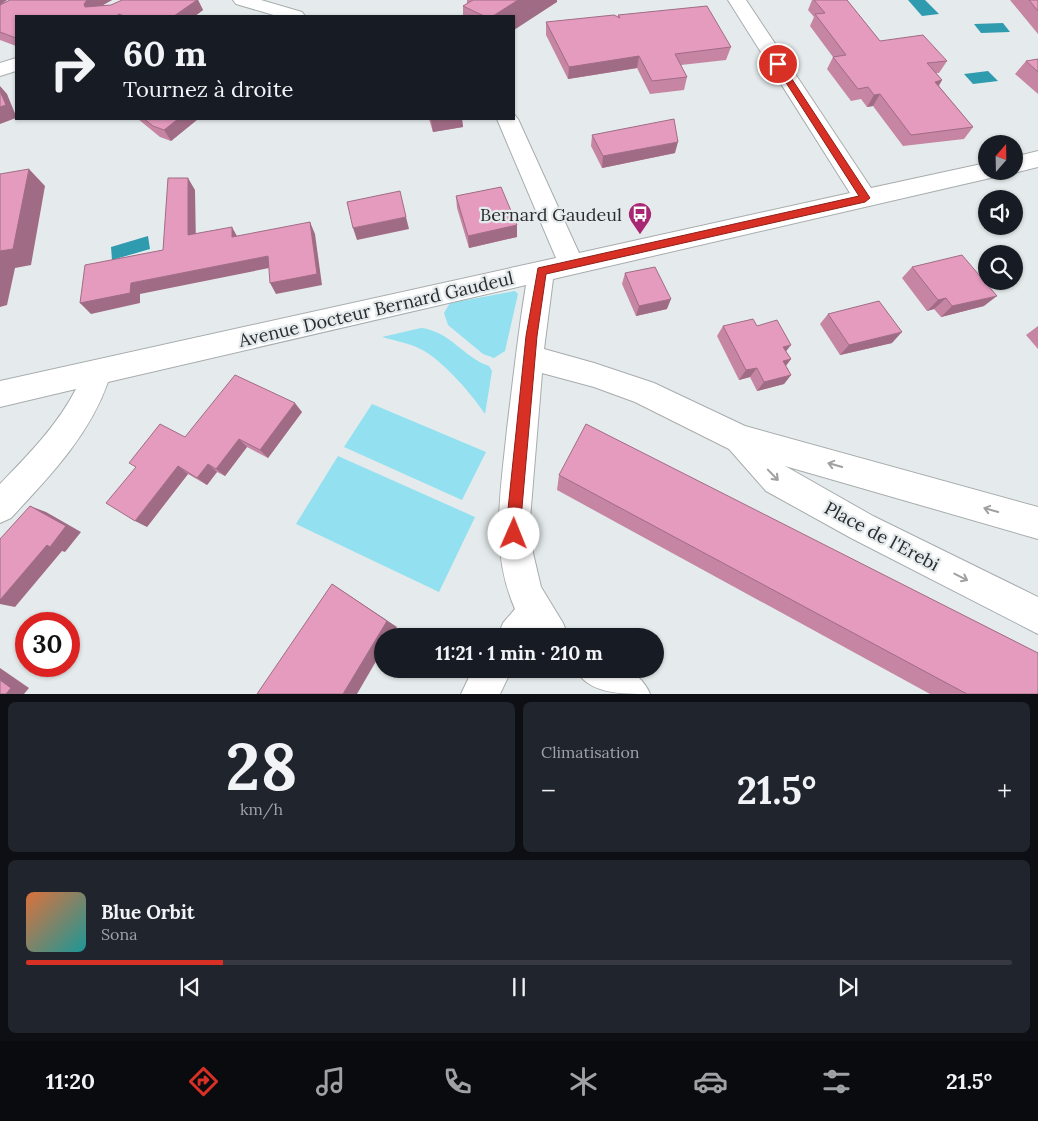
<!DOCTYPE html>
<html lang="fr">
<meta charset="utf-8">
<style>
:root{--surface:#171b24;--page:#20242c;--text:#f1f3f6;--muted:#9ea1a6;--line:#363941;--accent:#d93025}
body{margin:0;font-family:Lora,serif;background:var(--page);color:var(--text);height:100vh;display:flex;flex-direction:column;font-size:19px;white-space:nowrap}
*{box-sizing:border-box;margin:0}
p{font-size:16px;color:var(--muted)}
.icon{flex:none;width:28px;height:28px;fill:none;stroke:currentColor;stroke-width:2;stroke-linecap:round;stroke-linejoin:round}
.map{position:relative;height:694px;overflow:hidden}
.panel{display:flex;flex-direction:column;gap:8px;padding:8px;background:#0d0f14;flex:1}
.panel>*{flex:none}
.banner{position:absolute;left:15px;top:15px;width:500px;height:105px;border-radius:0px;box-shadow:0 1px 4px #0004;background:#171b24;color:var(--text);overflow:hidden}
.needle{width:32px;rotate:20deg}
.tools{position:absolute;left:978px;top:135px;display:grid;gap:10px}
.tools a{display:grid;place-items:center;width:45px;height:45px;border-radius:50%;background:var(--surface);box-shadow:0 1px 4px #0004;font-size:25px}
.speed{position:absolute;left:15px;top:612px;display:flex;gap:10px;font-size:25px;font-weight:700;text-align:center}
.speed>*{display:grid;place-content:center;width:65px;height:65px;border-radius:50%;background:var(--surface);box-shadow:0 1px 4px #0004;line-height:1}
.speed .limit{border:8px solid #d22;background:#fff;color:#111}
.pin{position:absolute;display:grid;place-items:center;width:42px;height:42px;color:#fff;margin:-21px;border:2px solid #fff;border-radius:50%;box-shadow:0 1px 5px #0007}
.me{position:absolute;width:55px;margin:-28px;rotate:1deg;stroke-linejoin:round;filter:drop-shadow(0 0 4px #0008)}
.turn{display:flex;align-items:center;gap:18px;height:105px;padding:0 25px;font-size:22px}
.turn .icon{width:65px;height:65px;stroke-width:2.5}
.turn b{display:block;font-size:35px;line-height:42px}
.big{font-size:38px;font-weight:700;line-height:1.1}
.panel .widget{flex:1;display:flex;flex-direction:column;justify-content:center;gap:8px;min-width:0;padding:0 18px;border-radius:8px;background:var(--page)}
.panel .dial{align-items:center;gap:0}
.dial b{font-size:65px;line-height:1}
.song{display:flex;align-items:center;gap:15px}
.cover{width:60px;height:60px;border-radius:8px;background:linear-gradient(135deg,hsl(20 70% 55%),hsl(180 70% 35%))}
.played{height:5px;border-radius:2px;background:linear-gradient(90deg,var(--accent) 20%,var(--line) 20%)}
.keys{display:flex;justify-content:space-around;direction:ltr}
.heat{display:flex;justify-content:space-between;align-items:center;font-size:28px;direction:ltr}
.panel .tiles{flex:1;display:grid;gap:8px;grid-template-columns:1fr 1fr}
.widget:last-child{grid-column:span 2}
.trip{position:absolute;left:374px;top:628px;width:290px;height:50px;border-radius:25px;background:var(--surface);box-shadow:0 1px 4px #0004;font-weight:700;line-height:50px;text-align:center}
.tabs{display:flex;height:80px;justify-content:space-around;align-items:center;background:#090b0e;color:var(--muted)}
.tabs .icon{width:35px;height:35px}
.tabs .selected{color:var(--accent)}
.tabs b{font-size:22px;color:var(--text)}
.map>svg:first-child{display:block}
.green{fill:#92e0f0}
.water{fill:#2f9baf}
.lines{fill:none;stroke-linecap:round;stroke-linejoin:round}
.minor-casing{stroke:#a7acad;stroke-width:2}
.minor{fill:#fff;fill-rule:evenodd}
.wall{fill:#c585a3}
.shaded-wall{fill:#a06c85}
.building{fill:#e59bbe;stroke:#a06c85}
.oneway{stroke:#9fa0a0}
.route{fill:#d93025;stroke:#8d1f18}
.labels{text-anchor:middle;dominant-baseline:central;stroke-width:4.5;stroke-linejoin:round;paint-order:stroke}
.poi-label{font-size:18px;fill:#2a2c2d;stroke:#e5ebec;text-anchor:end}
.street-label{font-size:18px;fill:#2a2c2d;stroke:#e5ebec}
</style>
<div class="map">
<svg width="1038" height="694" viewBox="0 0 1038 694">
<rect width="100%" height="100%" fill="#e5ebec"/>
<g class="green">
<path d="M 515,291 L 518,294 L 505,351 L 494,358 L 483,354 L 448,325 L 444,313 L 450,303 Z"/>
<path d="M 421,328 C 450,331 464,358 489,366 L 492,371 L 485,414 C 471,393 447,366 426,352 C 413,344 397,341 382,337 Z"/>
<path d="M 372,404 L 486,452 L 462,500 L 344,447 Z"/>
<path d="M 338,456 L 475,517 L 439,592 L 296,524 Z"/>
</g>
<g class="water">
<path d="M 908,0 L 925,0 L 939,14 L 922,16 Z"/>
<path d="M 1003,23 L 1010,32 L 981,33 L 974,24 Z"/>
<path d="M 988,71 L 998,81 L 973,84 L 964,74 Z"/>
<path d="M 148,236 L 150,249 L 112,260 L 111,247 Z"/>
</g>
<g class="lines">
<g class="minor-casing">
<g id="minor">
<path d="M 233,0 L 261,0 L 302,12 L 305,16 L 277,16 L 236,4 Z"/>
<path d="M 728,0 L 746,0 L 871,188 L 986,163 L 986,171 L 997,171 L 994,177 L 986,179 L 553,279 L 544,349 L 594,363 L 654,383 L 745,426 L 1038,507 L 1038,539 L 785,466 L 873,516 L 1038,597 L 1038,634 L 851,538 L 766,491 L 729,449 L 635,402 L 594,387 L 542,373 L 530,519 L 533,553 L 541,587 L 563,623 L 568,636 L 498,636 L 503,623 L 515,609 C 489,550 501,490 507,429 C 513,381 518,333 526,285 L 108,382 C 89,436 49,477 11,518 L 0,523 L 0,484 C 28,455 57,426 76,389 L 0,407 L 0,381 L 556,258 L 497,119 L 514,119 L 514,114 L 518,119 L 579,253 L 850,193 Z"/>
<path d="M 16,58 L 16,71 L 0,76 L 0,63 Z"/>
<path d="M 1038,151 L 1038,167 L 1014,173 L 1009,171 L 1014,171 L 1014,157 Z"/>
<path d="M 473,669 L 512,669 L 500,694 L 461,694 Z"/>
<path d="M 575,669 C 604,667 637,662 650,694 C 620,694 589,694 575,669 Z"/>
</g>
</g>
<use href="#minor" class="minor"/>
</g>
<g class="wall">
<path d="M 0,0 L 7,0 L 1,4 L 10,0 L 112,0 L 103,5 L 111,5 L 122,0 L 198,0 L 203,10 L 195,16 L 16,16 L 16,46 L 0,40 Z"/>
<path d="M 467,0 L 557,0 L 557,2 L 514,16 L 463,16 L 463,6 L 467,4 Z"/>
<path d="M 812,0 L 847,0 L 880,41 L 947,61 L 939,73 L 936,73 L 942,80 L 939,86 L 973,127 L 964,139 L 903,146 L 873,106 L 867,107 L 861,99 L 851,101 L 827,69 L 833,57 L 810,26 L 814,17 L 808,10 Z"/>
<path d="M 1010,0 L 1038,0 L 1038,34 Z"/>
<path d="M 618,15 L 731,47 L 726,60 L 681,65 L 687,77 L 684,90 L 650,94 L 637,68 L 568,79 L 546,35 L 546,22 L 618,17 Z"/>
<path d="M 1038,59 L 1038,94 L 1015,74 L 1026,61 Z"/>
<path d="M 138,119 L 198,119 L 171,141 L 160,137 Z"/>
<path d="M 429,119 L 462,119 L 463,127 L 433,132 Z"/>
<path d="M 592,135 L 675,153 L 602,168 L 591,146 Z"/>
<path d="M 456,196 L 517,225 L 517,237 L 469,248 L 457,208 Z"/>
<path d="M 912,267 L 984,306 L 941,317 L 934,309 L 927,311 L 902,278 Z"/>
<path d="M 625,273 L 667,309 L 636,316 L 622,284 Z"/>
<path d="M 828,314 L 892,343 L 840,355 L 820,324 Z"/>
<path d="M 723,326 L 757,326 L 786,351 L 791,359 L 786,366 L 791,375 L 784,384 L 757,391 L 750,377 L 739,380 L 717,336 Z"/>
<path d="M 1038,326 L 1038,349 L 1026,335 Z"/>
<path d="M 302,412 L 268,458 L 247,447 L 225,476 L 217,472 L 207,485 L 188,474 L 147,527 L 185,437 Z"/>
<path d="M 559,475 L 1038,694 L 930,694 L 557,490 Z"/>
</g>
<g class="shaded-wall">
<path d="M 0,0 L 7,0 L 0,5 Z"/>
<path d="M 87,0 L 112,0 L 94,10 L 85,7 L 84,4 Z"/>
<path d="M 197,0 L 198,0 L 203,10 L 195,16 L 174,16 Z"/>
<path d="M 518,0 L 557,0 L 557,2 L 514,30 L 514,16 L 493,16 Z"/>
<path d="M 639,56 L 637,68 L 568,79 L 569,67 Z"/>
<path d="M 942,80 L 934,92 L 935,82 Z"/>
<path d="M 0,86 L 7,94 L 16,116 L 16,118 L 0,124 Z"/>
<path d="M 880,94 L 873,106 L 867,107 L 874,95 Z"/>
<path d="M 178,119 L 198,119 L 171,141 L 164,130 Z"/>
<path d="M 437,119 L 462,119 L 463,127 L 433,132 L 431,120 Z"/>
<path d="M 678,142 L 675,153 L 602,168 L 603,156 Z"/>
<path d="M 29,169 L 45,186 L 31,265 L 15,268 L 7,305 L 0,307 L 0,251 Z"/>
<path d="M 188,178 L 195,190 L 196,246 L 188,235 Z"/>
<path d="M 406,217 L 409,229 L 357,240 L 353,228 Z"/>
<path d="M 310,222 L 315,234 L 322,285 L 276,294 L 270,283 Z"/>
<path d="M 517,225 L 517,237 L 469,248 L 468,236 Z"/>
<path d="M 232,227 L 238,238 L 232,237 Z"/>
<path d="M 268,256 L 274,267 L 140,294 L 140,303 L 91,314 L 80,303 L 131,283 Z"/>
<path d="M 997,296 L 984,306 L 941,317 L 952,306 Z"/>
<path d="M 946,298 L 934,309 L 927,311 L 938,300 Z"/>
<path d="M 671,299 L 667,309 L 636,316 L 639,306 Z"/>
<path d="M 902,332 L 892,343 L 840,355 L 849,345 Z"/>
<path d="M 791,345 L 784,354 L 783,347 Z"/>
<path d="M 791,359 L 783,369 L 783,361 Z"/>
<path d="M 757,368 L 750,377 L 739,380 L 746,370 Z"/>
<path d="M 791,375 L 784,384 L 757,391 L 764,382 Z"/>
<path d="M 295,403 L 302,412 L 268,458 L 260,450 Z"/>
<path d="M 239,439 L 247,447 L 225,476 L 216,469 Z"/>
<path d="M 208,464 L 217,472 L 207,485 L 197,478 Z"/>
<path d="M 178,466 L 188,474 L 147,527 L 135,521 Z"/>
<path d="M 30,506 L 46,512 L 81,532 L 65,552 L 62,551 L 15,607 L 0,604 L 0,600 Z"/>
<path d="M 332,584 L 397,627 L 392,636 L 382,636 L 382,651 L 357,694 L 343,694 Z"/>
<path d="M 0,668 L 29,688 L 24,694 L 6,694 L 0,680 Z"/>
</g>
<g class="building">
<path d="M 10,0 L 87,0 L 84,4 L 85,7 L 111,5 L 122,0 L 197,0 L 174,16 L 125,16 L 118,14 L 119,16 L 16,16 L 16,38 L 0,32 L 0,5 Z"/>
<path d="M 473,0 L 518,0 L 493,16 L 484,16 L 463,6 Z"/>
<path d="M 814,0 L 847,0 L 880,41 L 923,35 L 947,61 L 927,63 L 942,80 L 935,82 L 973,127 L 911,135 L 880,94 L 874,95 L 868,87 L 858,89 L 833,57 L 846,55 L 815,14 L 825,13 Z"/>
<path d="M 1029,0 L 1038,0 L 1038,11 Z"/>
<path d="M 707,6 L 731,47 L 675,54 L 687,77 L 652,81 L 639,56 L 569,67 L 546,22 L 614,15 L 620,18 L 618,15 Z"/>
<path d="M 1038,59 L 1038,72 L 1026,61 Z"/>
<path d="M 0,91 L 6,105 L 0,107 Z"/>
<path d="M 144,119 L 178,119 L 164,130 L 153,126 Z"/>
<path d="M 674,119 L 678,142 L 603,156 L 592,135 Z"/>
<path d="M 29,169 L 13,249 L 0,251 L 0,174 Z"/>
<path d="M 168,178 L 188,178 L 188,235 L 232,227 L 232,237 L 310,222 L 317,274 L 270,283 L 268,256 L 131,283 L 130,293 L 80,303 L 85,265 L 163,250 Z"/>
<path d="M 501,187 L 517,225 L 468,236 L 456,196 Z"/>
<path d="M 400,191 L 406,217 L 353,228 L 347,202 Z"/>
<path d="M 962,255 L 997,296 L 952,306 L 946,298 L 938,300 L 912,267 Z"/>
<path d="M 655,267 L 671,299 L 639,306 L 625,273 Z"/>
<path d="M 879,301 L 902,332 L 849,345 L 828,314 Z"/>
<path d="M 753,319 L 757,326 L 777,320 L 791,345 L 783,347 L 791,359 L 783,361 L 791,375 L 764,382 L 757,368 L 746,370 L 723,326 Z"/>
<path d="M 235,375 L 295,403 L 260,450 L 239,439 L 216,469 L 208,464 L 197,478 L 178,466 L 135,521 L 106,503 L 136,467 L 129,463 L 160,424 L 185,437 Z"/>
<path d="M 586,424 L 1038,653 L 1038,694 L 967,694 L 559,475 Z"/>
<path d="M 30,506 L 66,526 L 50,547 L 47,545 L 0,600 L 0,539 Z"/>
<path d="M 332,584 L 387,621 L 343,694 L 257,694 Z"/>
<path d="M 0,680 L 11,688 L 6,694 L 0,694 Z"/>
</g>
<defs><path id="oneway-shaft" d="M-6 0H5M1.5-3L5.5 0L1.5 3" fill="none" stroke-width="1.6" stroke-linecap="round" stroke-linejoin="round" transform="scale(1.25)"/></defs>
<g class="oneway">
<use href="#oneway-shaft" transform="translate(835 465) rotate(-164)"/>
<use href="#oneway-shaft" transform="translate(773 475) rotate(46)"/>
<use href="#oneway-shaft" transform="translate(991 510) rotate(-164)"/>
<use href="#oneway-shaft" transform="translate(961 577) rotate(27)"/>
</g>
<path class="route" d="M 778,62 L 782,64 L 870,198 L 865,202 L 546,274 L 537,336 L 521,519 L 521,534 L 519,539 L 514,541 L 510,539 L 507,519 L 526,336 L 538,268 L 859,196 L 774,64 Z"/>
<defs>
<g id="bus-pin" transform="scale(1.25)"><path d="M0 17L-7.5 6A9.5 9.5 0 1 1 7.5 6Z" fill="#a82672" stroke="#e5ebec"/><path d="M-5-6H5V4H4V6H2V4H-2V6H-4V4H-5ZM-3.5-4V0h7V-4ZM-3.5 1.2v1.5H-2V1.2ZM2 1.2v1.5H3.5V1.2Z" fill="#fff"/></g>
</defs>
<g fill-rule="evenodd">
<use href="#bus-pin" x="640" y="214"/>
</g>
<g class="labels">
<g class="poi-label">
<text x="622" y="214">Bernard Gaudeul</text>
</g>
<g class="street-label">
<text transform="translate(376 309) rotate(-13)">Avenue Docteur Bernard Gaudeul</text>
<text transform="translate(882 536) rotate(28)">Place de l'Erebi</text>
</g>
</g>
</svg>
<div class="tools">
<a><svg class="needle" viewBox="-14 -14 28 28"><path d="M0-13l5 13h-10z" fill="#e53935"/><path d="M0 13l5-13h-10z" fill="#9ea1a6"/></svg></a>
<a><svg class="icon" aria-label="sound" viewBox="0 0 24 24"><path d="M4 9h4l5-4v14l-5-4H4zM17 9q2 3 0 6"/></svg></a>
<a><svg class="icon" aria-label="search" viewBox="0 0 24 24"><circle cx="10" cy="10" r="6"/><path d="M15 15l6 6"/></svg></a>
</div>
<div class="speed"><div class="limit">30</div></div>
<div class="pin" style="left:778px;top:64px;background:#d93025"><svg class="icon" aria-label="arrive" viewBox="0 0 24 24"><path d="M6 21V4h12l-3 4 3 4H6"/></svg></div>
<svg class="me" style="left:514px;top:534px" viewBox="-20 -20 40 40"><circle r="19" fill="#fff"/><path d="M0-13L10 11 0 6-10 11z" fill="#d93025"/></svg>
<div class="trip">11:21 · 1 min · 210 m</div>
<div class="banner">
<div class="turn"><svg class="icon" aria-label="right" viewBox="0 0 24 24"><path d="M7 20v-9h11M14 6l5 5-5 5"/></svg><div><b>60 m</b>Tournez à droite</div></div>
</div>
</div>
<section class="panel">
<div class="tiles">
<div class="widget dial"><b>28</b><p>km/h</p></div>
<div class="widget"><p>Climatisation</p>
<div class="heat"><a>−</a><b class="big">21.5°</b><a>+</a></div>
</div>
<div class="widget">
<div class="song"><i class="cover"></i><div><b>Blue Orbit</b><p>Sona</p></div></div>
<div class="played"></div>
<div class="keys"><svg class="icon" aria-label="previous" viewBox="0 0 24 24"><path d="M18 5L8 12l10 7zM5 5v14"/></svg><svg class="icon" aria-label="pause" viewBox="0 0 24 24"><path d="M8 5v14M16 5v14"/></svg><svg class="icon" aria-label="next" viewBox="0 0 24 24"><path d="M6 5l10 7-10 7zM19 5v14"/></svg></div>
</div>
</div>
</section>
<nav class="tabs">
<b>11:20</b>
<svg class="icon selected" aria-label="directions" viewBox="0 0 24 24"><path d="M12 3l9 9-9 9-9-9zM9 14v-3h6M13 9l2 2-2 2"/></svg>
<svg class="icon" aria-label="music" viewBox="0 0 24 24"><path d="M9 18V5l10-2v13"/><circle cx="6" cy="18" r="3"/><circle cx="16" cy="16" r="3"/></svg>
<svg class="icon" aria-label="phone" viewBox="0 0 24 24"><path d="M5 4h4l2 5-3 2q2 4 5 5l2-3 5 2v4C11 20 4 13 5 4z"/></svg>
<svg class="icon" aria-label="climate" viewBox="0 0 24 24"><path d="M12 3v18M4 7l16 10M4 17L20 7"/></svg>
<svg class="icon" aria-label="car" viewBox="0 0 24 24"><path d="M5 17H2v-5l4-1 3-4h7l3 4 3 1v5h-3M9 17h6M6 11h13"/><circle cx="7" cy="17" r="2"/><circle cx="17" cy="17" r="2"/></svg>
<svg class="icon" aria-label="filters" viewBox="0 0 24 24"><path d="M4 7h16M4 17h16"/><circle cx="9" cy="7" r="2"/><circle cx="15" cy="17" r="2"/></svg>
<b>21.5°</b>
</nav>
